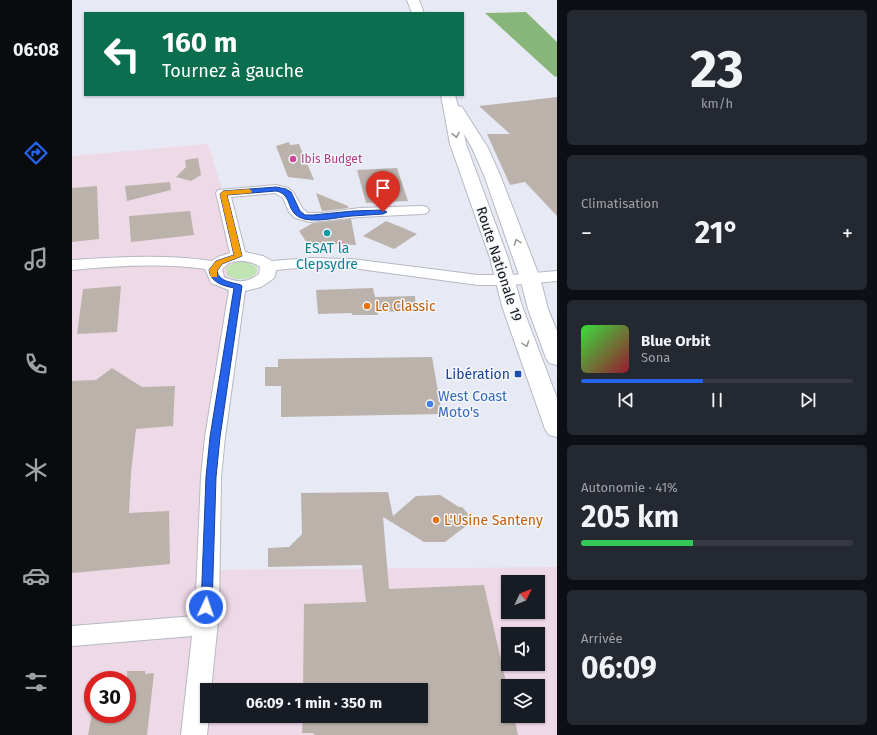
<!DOCTYPE html>
<html lang="fr">
<meta charset="utf-8">
<style>
:root{--surface:#171b24;--page:#242831;--text:#f1f3f6;--muted:#9ea1a6;--line:#363941;--accent:#2563eb}
body{margin:0;font-family:"Fira Sans",sans-serif;background:var(--page);color:var(--text);height:100vh;display:flex;flex-direction:column;font-size:15px;white-space:nowrap}
*{box-sizing:border-box;margin:0}
p{font-size:13px;color:var(--muted)}
.icon{flex:none;width:22px;height:22px;fill:none;stroke:currentColor;stroke-width:2;stroke-linecap:round;stroke-linejoin:round}
.map{position:relative;flex:1;overflow:hidden}
.details{display:flex;flex-direction:column;gap:10px;padding:10px;background:#0d0f14;width:320px}
.details>*{flex:none}
.guide{position:absolute;left:12px;top:12px;width:380px;height:84px;border-radius:0px;box-shadow:0 1px 3px #0004;background:#0b6e4f;color:#fff;overflow:hidden}
.needle{width:26px;rotate:47deg}
.buttons{position:absolute;left:429px;top:575px;display:grid;gap:8px}
.buttons a{display:grid;place-items:center;width:44px;height:44px;border-radius:0px;background:var(--surface);box-shadow:0 1px 3px #0004;font-size:20px}
.speed{position:absolute;left:12px;top:671px;display:flex;gap:8px;font-size:20px;font-weight:700;text-align:center}
.speed>*{display:grid;place-content:center;width:52px;height:52px;border-radius:50%;background:var(--surface);box-shadow:0 1px 3px #0004;line-height:1}
.speed .limit{border:6px solid #d22;background:#fff;color:#111}
.pin{position:absolute;display:grid;place-items:center;width:34px;height:34px;color:#fff;margin:-41px -17px;border-radius:50% 50% 50% 0;rotate:-45deg;box-shadow:0 0 4px #0007}
.pin .icon{rotate:45deg}
.me{position:absolute;width:44px;margin:-22px;rotate:3deg;stroke-linejoin:round;filter:drop-shadow(0 0 3px #0008)}
.turn{display:flex;align-items:center;gap:14px;height:84px;padding:0 12px;font-size:18px}
.turn .icon{width:52px;height:52px;stroke-width:2.5}
.turn b{display:block;font-size:28px;line-height:34px}
.big{font-size:30px;font-weight:700;line-height:1.1}
.details .card{flex:1;display:flex;flex-direction:column;justify-content:center;gap:6px;min-width:0;padding:0 14px;border-radius:6px;background:var(--page)}
.details .dial{align-items:center;gap:0}
.dial b{font-size:52px;line-height:1}
.song{display:flex;align-items:center;gap:12px}
.cover{width:48px;height:48px;border-radius:6px;background:linear-gradient(135deg,hsl(120 70% 55%),hsl(350 70% 35%))}
.played{height:4px;border-radius:2px;background:linear-gradient(90deg,var(--accent) 45%,var(--line) 45%)}
.keys{display:flex;justify-content:space-around;direction:ltr}
.heat{display:flex;justify-content:space-between;align-items:center;font-size:22px;direction:ltr}
.charge{height:6px;border-radius:3px;background:linear-gradient(90deg,#34c759 41%,var(--line) 0)}
.trip{position:absolute;left:128px;top:683px;width:228px;height:40px;border-radius:0px;background:var(--surface);box-shadow:0 1px 3px #0004;font-weight:700;line-height:40px;text-align:center}
main{display:flex;flex:1;min-height:0}
.dock{display:flex;flex-direction:column;width:72px;justify-content:space-around;align-items:center;background:#090b0e;color:var(--muted)}
.dock .icon{width:28px;height:28px}
.dock .selected{color:var(--accent)}
.dock b{font-size:18px;color:var(--text)}
.map>svg:first-child{display:block}
.industrial{fill:#eed9e7;fill-rule:evenodd}
.green{fill:#c0e4b4}
.forest{fill:#88b57a}
.building{fill:#bbb2ab}
.lines{fill:none;stroke-linecap:round;stroke-linejoin:round}
.minor-casing{stroke:#b6b9c3;stroke-width:2}
.major-casing{stroke:#b6b9c3;stroke-width:2}
.minor{fill:#fff;fill-rule:evenodd}
.major{fill:#fff;fill-rule:evenodd}
.oneway{stroke:#989899}
.route{fill:#2563eb;stroke:#184099}
.slow{fill:#f59e0b}
.hotel-dot{fill:#d1479c;stroke:#f5f7fd;stroke-width:1.5}
.culture-dot{fill:#0f9aa8;stroke:#f5f7fd;stroke-width:1.5}
.food-dot{fill:#e8710a;stroke:#f5f7fd;stroke-width:1.5}
.transit-dot{fill:#1a4fb4;stroke:#f5f7fd;stroke-width:1.5}
.shop-dot{fill:#3f7fe0;stroke:#f5f7fd;stroke-width:1.5}
.labels{text-anchor:middle;dominant-baseline:central;stroke-width:3;stroke-linejoin:round;paint-order:stroke}
.far-hotel-label{font-size:12px;fill:#b23c85;stroke:#f5f7fd;text-anchor:start}
.culture-label{font-size:14px;fill:#0d838f;stroke:#f5f7fd}
.street-label{font-size:14px;fill:#191a1d;stroke:#f5f7fd}
.food-label{font-size:14px;fill:#c56008;stroke:#f5f7fd;text-anchor:start}
.transit-label{font-size:14px;fill:#164399;stroke:#f5f7fd;text-anchor:end}
.shop-label{font-size:14px;fill:#366cbe;stroke:#f5f7fd;text-anchor:start}
</style>
<main>
<nav class="dock">
<b>06:08</b>
<svg class="icon selected" aria-label="directions" viewBox="0 0 24 24"><path d="M12 3l9 9-9 9-9-9zM9 14v-3h6M13 9l2 2-2 2"/></svg>
<svg class="icon" aria-label="music" viewBox="0 0 24 24"><path d="M9 18V5l10-2v13"/><circle cx="6" cy="18" r="3"/><circle cx="16" cy="16" r="3"/></svg>
<svg class="icon" aria-label="phone" viewBox="0 0 24 24"><path d="M5 4h4l2 5-3 2q2 4 5 5l2-3 5 2v4C11 20 4 13 5 4z"/></svg>
<svg class="icon" aria-label="climate" viewBox="0 0 24 24"><path d="M12 3v18M4 7l16 10M4 17L20 7"/></svg>
<svg class="icon" aria-label="car" viewBox="0 0 24 24"><path d="M5 17H2v-5l4-1 3-4h7l3 4 3 1v5h-3M9 17h6M6 11h13"/><circle cx="7" cy="17" r="2"/><circle cx="17" cy="17" r="2"/></svg>
<svg class="icon" aria-label="filters" viewBox="0 0 24 24"><path d="M4 7h16M4 17h16"/><circle cx="9" cy="7" r="2"/><circle cx="15" cy="17" r="2"/></svg>
</nav>
<div class="map">
<svg width="485" height="735" viewBox="0 0 485 735">
<rect width="100%" height="100%" fill="#e7e9f4"/>
<path class="industrial" d="M 136,144 L 151,193 L 167,259 L 166,286 L 137,570 L 485,567 L 485,735 L 0,735 L 0,156 ZM 436,582 L 466,582 L 466,612 L 436,612 ZM 436,634 L 466,634 L 466,664 L 436,664 ZM 21,680 L 55,680 L 55,714 L 21,714 ZM 436,686 L 466,686 L 466,716 L 436,716 ZM 135,690 L 349,690 L 349,716 L 135,716 Z"/>
<path class="green" d="M 164,262 L 174,262 L 185,267 L 185,273 C 177,281 164,281 155,275 L 154,269 L 156,266 Z"/>
<path class="forest" d="M 454,12 L 485,42 L 485,76 L 483,77 L 413,13 Z"/>
<g class="building">
<path d="M 485,97 L 485,216 L 453,182 L 438,185 L 415,134 L 438,134 L 407,106 Z"/>
<path d="M 217,142 L 218,145 L 227,144 L 242,180 L 216,177 L 204,146 Z"/>
<path d="M 126,158 L 129,175 L 119,181 L 104,177 L 114,167 L 113,160 Z"/>
<path d="M 325,168 L 336,201 L 294,203 L 285,170 Z"/>
<path d="M 98,182 L 99,190 L 55,201 L 53,186 Z"/>
<path d="M 25,186 L 27,239 L 0,242 L 0,188 Z"/>
<path d="M 244,193 L 276,206 L 276,208 L 250,211 Z"/>
<path d="M 118,211 L 122,235 L 59,242 L 57,216 Z"/>
<path d="M 279,219 L 284,245 L 235,243 L 227,231 L 241,223 Z"/>
<path d="M 314,221 L 329,227 L 345,234 L 322,249 L 291,236 Z"/>
<path d="M 49,286 L 45,332 L 5,334 L 11,289 Z"/>
<path d="M 301,288 L 303,297 L 343,296 L 344,311 L 306,312 L 306,315 L 280,315 L 280,313 L 246,314 L 244,290 Z"/>
<path d="M 360,357 L 370,414 L 209,417 L 209,386 L 193,386 L 193,367 L 206,367 L 206,359 Z"/>
<path d="M 40,368 L 70,387 L 103,386 L 101,426 L 64,429 L 59,473 L 57,513 L 97,511 L 98,564 L 0,573 L 0,381 L 24,380 Z"/>
<path d="M 316,492 L 321,516 L 344,496 L 368,495 L 387,507 L 390,507 L 398,516 L 398,523 L 373,542 L 352,542 L 311,517 L 317,589 L 412,585 L 436,691 L 436,716 L 442,716 L 446,735 L 242,735 L 242,733 L 230,733 L 231,716 L 349,716 L 349,690 L 231,690 L 232,604 L 294,602 L 290,565 L 196,567 L 196,548 L 217,547 L 230,534 L 229,493 Z"/>
<path d="M 55,671 L 73,671 L 73,674 L 82,673 L 75,735 L 16,735 L 20,714 L 55,714 Z"/>
</g>
<g class="lines">
<g class="minor-casing">
<path id="minor" d="M 204,185 L 216,188 L 221,192 L 231,209 L 236,213 L 250,213 L 288,208 L 350,206 L 355,207 L 357,210 L 355,213 L 350,214 L 288,217 L 238,222 L 223,218 L 217,212 L 211,198 L 203,193 L 159,197 L 173,252 L 191,256 L 200,261 L 238,258 L 280,259 L 406,275 L 439,275 L 485,271 L 485,281 L 439,285 L 406,285 L 280,268 L 238,267 L 204,270 L 203,276 L 201,279 L 189,287 L 173,291 L 153,437 L 149,477 L 147,612 L 139,690 L 135,690 L 135,716 L 137,716 L 135,735 L 109,735 L 120,636 L 0,646 L 0,626 L 123,616 L 129,477 L 133,437 L 157,290 L 139,283 L 133,269 C 89,263 44,266 0,270 L 0,260 C 47,257 93,254 140,261 L 146,257 L 158,253 L 144,193 L 146,190 ZM 166,261 C 175,261 181,262 188,267 L 187,274 C 176,283 164,283 152,277 L 150,269 L 157,263 Z"/>
</g>
<g class="major-casing">
<g id="major">
<path d="M 335,0 L 347,0 L 352,13 L 340,13 Z"/>
<path d="M 369,95 L 383,95 L 386,106 L 390,107 L 416,148 L 428,175 L 468,278 L 476,309 L 485,331 L 485,365 L 477,363 L 474,358 L 456,309 L 448,278 L 412,175 L 400,148 L 392,134 L 394,144 L 436,258 L 450,306 L 485,398 L 485,437 L 477,435 L 473,429 L 430,306 L 418,258 L 378,144 Z"/>
</g>
</g>
<use href="#minor" class="minor"/>
<use href="#major" class="major"/>
</g>
<defs><path id="oneway-chevron" d="M-2-3.5L2.5 0L-2 3.5" fill="none" stroke-width="1.6" stroke-linecap="round" stroke-linejoin="round"/></defs>
<g class="oneway">
<use href="#oneway-chevron" transform="translate(384 135) rotate(79)"/>
<use href="#oneway-chevron" transform="translate(445 242) rotate(-110)"/>
<use href="#oneway-chevron" transform="translate(454 344) rotate(70)"/>
</g>
<path class="route" d="M 204,187 L 214,189 L 219,192 L 228,211 L 233,215 L 241,215 L 281,211 L 311,210 L 315,212 L 311,214 C 301,215 290,215 280,216 C 266,217 239,224 227,217 C 214,210 220,194 204,191 L 155,195 L 170,256 L 150,264 L 145,271 C 147,282 160,282 169,285 L 170,286 L 148,437 L 144,477 L 140,607 L 139,610 L 134,612 L 130,610 L 129,607 L 134,477 L 138,437 L 162,288 C 152,286 139,283 137,270 L 144,261 L 162,255 L 148,194 L 151,191 Z"/>
<path class="slow" d="M 177,189 L 180,191 L 179,193 L 155,195 L 170,256 L 150,264 L 145,271 L 145,277 L 139,277 L 137,270 L 144,261 L 162,255 L 148,194 L 151,191 Z"/>
<circle class="hotel-dot" cx="221" cy="159" r="4"/>
<circle class="culture-dot" cx="255" cy="233" r="4"/>
<g class="food-dot">
<circle cx="295" cy="306" r="4"/>
<circle cx="364" cy="520" r="4"/>
</g>
<rect class="transit-dot" x="442" y="370" width="8" height="8" rx="2"/>
<circle class="shop-dot" cx="358" cy="404" r="4"/>
<g class="labels">
<g class="far-hotel-label">
<text x="229" y="159">Ibis Budget</text>
</g>
<g class="culture-label">
<text x="255" y="248">ESAT la<tspan x="255" dy="16">Clepsydre</tspan></text>
</g>
<g class="street-label">
<text transform="translate(427 264) rotate(72)">Route Nationale 19</text>
</g>
<g class="food-label">
<text x="303" y="306">Le Classic</text>
<text x="372" y="520">L'Usine Santeny</text>
</g>
<g class="transit-label">
<text x="438" y="374">Libération</text>
</g>
<g class="shop-label">
<text x="366" y="396">West Coast<tspan x="366" dy="16">Moto's</tspan></text>
</g>
</g>
</svg>
<div class="buttons">
<a><svg class="needle" viewBox="-14 -14 28 28"><path d="M0-13l5 13h-10z" fill="#e53935"/><path d="M0 13l5-13h-10z" fill="#9ea1a6"/></svg></a>
<a><svg class="icon" aria-label="sound" viewBox="0 0 24 24"><path d="M4 9h4l5-4v14l-5-4H4zM17 9q2 3 0 6"/></svg></a>
<a><svg class="icon" aria-label="layers" viewBox="0 0 24 24"><path d="M12 4l9 5-9 5-9-5zM3 14l9 5 9-5"/></svg></a>
</div>
<div class="speed"><div class="limit">30</div></div>
<div class="pin" style="left:311px;top:212px;background:#d93025"><svg class="icon" aria-label="arrive" viewBox="0 0 24 24"><path d="M6 21V4h12l-3 4 3 4H6"/></svg></div>
<svg class="me" style="left:134px;top:607px" viewBox="-20 -20 40 40"><circle r="17" fill="#2563eb" stroke="#fff" stroke-width="3"/><path d="M0-11L8 9 0 5-8 9z" fill="#fff"/></svg>
<div class="trip">06:09 · 1 min · 350 m</div>
<div class="guide">
<div class="turn"><svg class="icon" aria-label="left" viewBox="0 0 24 24"><path d="M17 20v-9H6M10 6l-5 5 5 5"/></svg><div><b>160 m</b>Tournez à gauche</div></div>
</div>
</div>
<section class="details">
<div class="card dial"><b>23</b><p>km/h</p></div>
<div class="card"><p>Climatisation</p>
<div class="heat"><a>−</a><b class="big">21°</b><a>+</a></div>
</div>
<div class="card">
<div class="song"><i class="cover"></i><div><b>Blue Orbit</b><p>Sona</p></div></div>
<div class="played"></div>
<div class="keys"><svg class="icon" aria-label="previous" viewBox="0 0 24 24"><path d="M18 5L8 12l10 7zM5 5v14"/></svg><svg class="icon" aria-label="pause" viewBox="0 0 24 24"><path d="M8 5v14M16 5v14"/></svg><svg class="icon" aria-label="next" viewBox="0 0 24 24"><path d="M6 5l10 7-10 7zM19 5v14"/></svg></div>
</div>
<div class="card"><p>Autonomie · 41%</p><b class="big">205 km</b><div class="charge"></div></div>
<div class="card"><p>Arrivée</p><b class="big">06:09</b></div>
</section>
</main>
